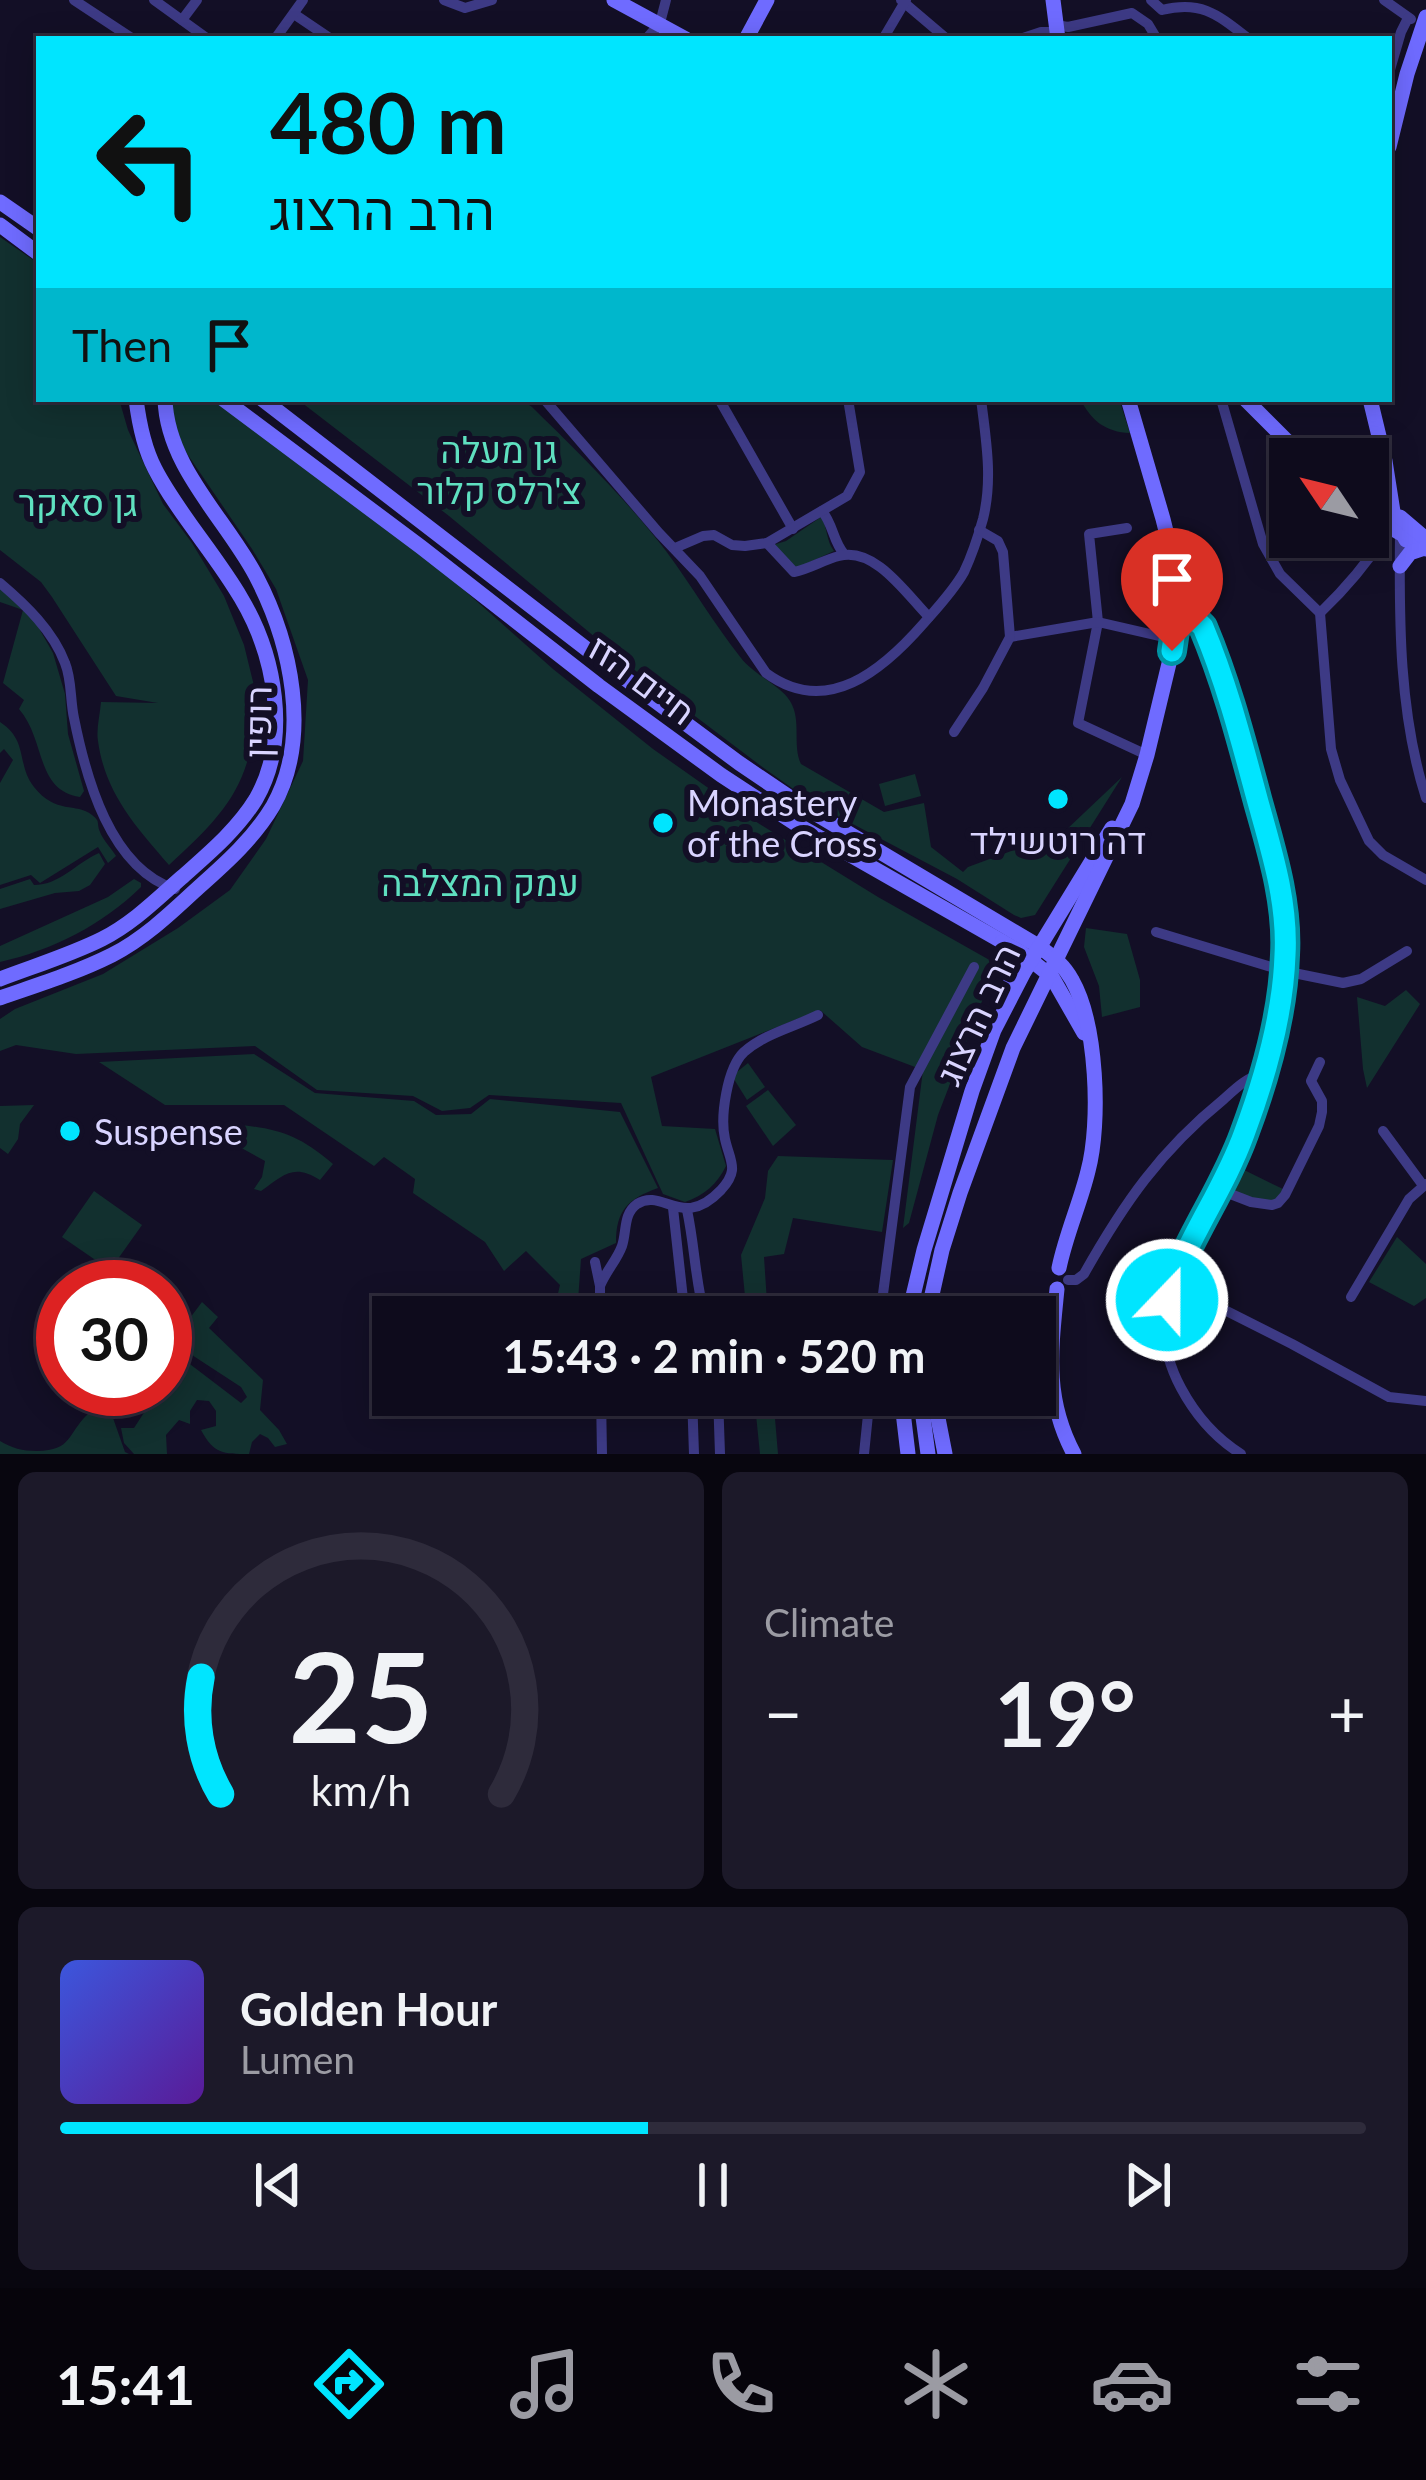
<!DOCTYPE html>
<meta charset="utf-8">
<style>
:root{--surface:#0e0b1c;--page:#1c1929;--text:#f1f3f6;--muted:#9b9ba3;--line:#2e2b3b;--accent:#00e5ff}
body{margin:0;font-family:Lato,Heebo,sans-serif;background:var(--page);color:var(--text);height:100vh;display:flex;flex-direction:column;font-size:45px;white-space:nowrap}
*{box-sizing:border-box;margin:0}
p{font-size:39px;color:var(--muted)}
.icon{flex:none;width:66px;height:66px;fill:none;stroke:currentColor;stroke-width:2;stroke-linecap:round;stroke-linejoin:round}
.map{position:relative;height:1454px;overflow:hidden}
.drawer{display:flex;flex-direction:column;gap:18px;padding:18px;background:#08060f;flex:1}
.drawer>*{flex:none}
.top-card{position:absolute;left:36px;top:36px;width:1356px;height:366px;border-radius:0px;box-shadow:0 6px 30px #0003,0 0 0 3px var(--line);background:#00e5ff;color:#111;overflow:hidden}
.needle{width:78px;rotate:305deg}
.fabs{position:absolute;left:1269px;top:438px;display:grid;gap:24px}
.fabs a{display:grid;place-items:center;width:120px;height:120px;border-radius:0px;background:var(--surface);box-shadow:0 6px 30px #0003,0 0 0 3px var(--line);font-size:60px}
.speed{position:absolute;left:36px;top:1260px;display:flex;gap:24px;font-size:60px;font-weight:700;text-align:center}
.speed>*{display:grid;place-content:center;width:156px;height:156px;border-radius:50%;background:var(--surface);box-shadow:0 6px 30px #0003,0 0 0 3px var(--line);line-height:1}
.speed .limit{border:18px solid #d22;background:#fff;color:#111}
.pin{position:absolute;display:grid;place-items:center;width:102px;height:102px;color:#fff;margin:-123px -51px;border-radius:50% 50% 50% 0;rotate:-45deg;box-shadow:0 0 12px #0007}
.pin .icon{rotate:45deg}
.me{position:absolute;width:132px;margin:-66px;rotate:22deg;stroke-linejoin:round;filter:drop-shadow(0 0 9px #0008)}
.turn{display:flex;align-items:center;gap:42px;height:252px;padding:0 36px;font-size:54px}
.turn .icon{width:156px;height:156px;stroke-width:2.5}
.turn b{display:block;font-size:84px;line-height:102px}
.then{display:flex;align-items:center;height:114px;padding:0 36px;background:#0003;gap:24px;font-size:45px}
.big{font-size:90px;font-weight:700;line-height:1.1}
.drawer .widget{flex:1;display:flex;flex-direction:column;justify-content:center;gap:18px;min-width:0;padding:0 42px;border-radius:18px;background:var(--page)}
.drawer .dial{align-items:center;gap:0}
.dial svg{height:312px;overflow:visible;fill:none;stroke:var(--line);stroke-width:7;stroke-linecap:round;text-anchor:middle}
.dial text{fill:var(--text);stroke:none}
.song{display:flex;align-items:center;gap:36px}
.cover{width:144px;height:144px;border-radius:18px;background:linear-gradient(135deg,hsl(230 70% 55%),hsl(270 70% 35%))}
.played{height:12px;border-radius:6px;background:linear-gradient(90deg,var(--accent) 45%,var(--line) 45%)}
.keys{display:flex;justify-content:space-around;direction:ltr}
.heat{display:flex;justify-content:space-between;align-items:center;font-size:66px;direction:ltr}
.drawer .tiles{flex:1;display:grid;gap:18px;grid-template-columns:1fr 1fr}
.widget:last-child{grid-column:span 2}
.trip{position:absolute;left:372px;top:1296px;width:684px;height:120px;border-radius:0px;background:var(--surface);box-shadow:0 6px 30px #0003,0 0 0 3px var(--line);font-weight:700;line-height:120px;text-align:center}
.menu{display:flex;height:192px;justify-content:space-around;align-items:center;background:#06040b;color:var(--muted)}
.menu .icon{width:84px;height:84px}
.menu .selected{color:var(--accent)}
.menu b{font-size:54px;color:var(--text)}
.map>svg:first-child{display:block}
.green{fill:#12302f}
.lines{fill:none;stroke-linecap:round;stroke-linejoin:round}
.street{stroke:#3d3a85;stroke-width:10}
.secondary{stroke:#6f6bff;stroke-width:15}
.route-casing{stroke:#0095a6;stroke-width:30}
.route{stroke:#00e5ff;stroke-width:21}
.poi-dot{fill:#00e5ff;stroke:#130f26;stroke-width:4.5}
.labels{text-anchor:middle;dominant-baseline:central;stroke-width:12;stroke-linejoin:round;paint-order:stroke}
.park-label{font-size:36px;fill:#5fe0c0;stroke:#130f26}
.street-label{font-size:36px;fill:#d9d4ff;stroke:#130f26}
.poi-label{font-size:36px;fill:#d9d4ff;stroke:#130f26;text-anchor:start}
</style>
<div class="map">
<svg width="1426" height="1454" viewBox="0 0 1426 1454">
<rect width="100%" height="100%" fill="#130f26"/>
<g class="green">
<path d="M 0,237 L 39,264 L 39,399 L 119,399 L 128,430 L 163,504 L 192,543 L 224,596 L 244,645 L 256,694 L 247,706 L 254,709 C 254,785 221,817 169,865 C 136,827 105,793 98,741 C 96,729 100,715 101,702 L 158,703 L 116,696 L 52,597 L 41,582 L 0,550 Z"/>
<path d="M 175,399 L 211,399 L 301,460 L 385,520 L 553,669 L 653,749 L 758,823 L 878,897 L 993,962 L 994,970 L 938,1115 L 909,1223 L 903,1228 L 923,1070 L 862,1047 L 820,1010 L 651,1077 L 662,1126 L 715,1129 L 726,1166 C 717,1184 705,1195 685,1202 L 663,1194 L 621,1103 L 489,1095 L 470,1108 L 442,1111 L 413,1096 L 317,1090 L 255,1046 L 76,1054 L 16,1045 L 0,1051 L 0,1019 L 15,1009 L 103,974 L 178,928 L 230,890 L 266,839 L 303,761 L 308,680 L 276,589 L 252,549 L 177,439 L 170,409 Z"/>
<path d="M 297,399 L 520,399 L 532,407 C 578,452 626,499 666,551 C 692,586 714,624 741,658 C 753,674 781,686 790,701 C 802,720 792,745 801,764 L 884,812 L 924,803 L 931,847 L 963,872 L 968,867 L 1065,831 L 1122,777 L 1035,915 L 1021,918 L 1014,915 L 957,879 L 813,803 L 761,766 L 642,676 L 449,516 Z"/>
<path d="M 1080,399 L 1119,399 L 1130,433 C 1105,432 1092,421 1080,399 Z"/>
<path d="M 821,517 C 828,528 826,541 834,551 L 797,568 L 773,545 L 786,541 Z"/>
<path d="M 0,586 L 28,609 L 53,653 L 65,694 L 68,734 L 84,791 L 80,797 C 35,790 46,740 19,709 L 24,700 L 3,683 L 23,610 L 0,602 Z"/>
<path d="M 0,722 C 29,741 16,764 34,787 C 56,815 76,802 92,815 C 101,822 96,822 100,832 C 103,840 111,848 116,856 L 108,863 L 98,847 L 40,883 L 31,875 L 0,885 L 0,783 L 13,760 L 4,749 L 0,753 Z"/>
<path d="M 915,774 L 921,796 L 885,806 L 879,784 Z"/>
<path d="M 99,853 L 105,864 L 90,885 L 79,891 L 55,893 L 0,909 L 0,889 L 30,879 L 34,885 C 60,885 76,863 99,853 Z"/>
<path d="M 134,879 L 141,883 L 141,887 C 102,925 53,950 0,962 L 0,946 L 108,897 Z"/>
<path d="M 1086,928 L 1127,934 L 1140,980 L 1140,1007 L 1102,1017 L 1099,986 L 1084,947 Z"/>
<path d="M 1406,990 L 1420,1004 L 1367,1088 L 1363,1069 L 1357,997 L 1385,1006 Z"/>
<path d="M 254,1054 L 315,1093 L 414,1101 L 436,1115 L 471,1114 L 490,1099 L 620,1112 L 658,1188 C 628,1199 616,1210 616,1243 L 581,1259 L 578,1301 L 555,1306 L 560,1285 L 526,1251 L 504,1271 L 485,1242 L 413,1193 L 415,1179 L 384,1157 L 374,1166 L 284,1105 L 165,1105 L 99,1062 Z"/>
<path d="M 748,1063 L 765,1087 L 747,1100 L 732,1076 Z"/>
<path d="M 768,1090 L 796,1125 L 773,1146 L 746,1106 Z"/>
<path d="M 34,1105 L 20,1124 L 18,1139 L 8,1154 L 0,1148 L 0,1106 Z"/>
<path d="M 226,1123 C 276,1129 294,1131 333,1164 L 320,1180 C 293,1163 284,1175 261,1191 L 254,1189 L 262,1177 L 265,1161 L 236,1145 Z"/>
<path d="M 778,1156 L 893,1160 L 882,1232 L 793,1218 L 784,1254 L 764,1257 L 768,1317 L 747,1317 L 741,1255 L 765,1198 L 768,1171 Z"/>
<path d="M 1234,1165 L 1285,1190 L 1281,1197 L 1264,1203 L 1222,1189 Z"/>
<path d="M 94,1191 L 142,1225 L 110,1270 L 62,1237 Z"/>
<path d="M 1397,1237 L 1426,1264 L 1426,1298 L 1414,1306 L 1369,1282 Z"/>
<path d="M 1183,1290 L 1212,1303 L 1196,1326 L 1166,1351 L 1163,1325 L 1176,1291 Z"/>
<path d="M 202,1302 L 218,1317 L 209,1328 L 263,1380 L 260,1410 L 279,1430 L 287,1444 L 275,1447 L 268,1438 L 260,1434 L 252,1442 L 249,1454 C 223,1454 214,1454 201,1430 L 216,1426 L 216,1411 L 209,1401 L 197,1400 L 190,1411 L 190,1424 L 179,1420 L 166,1435 L 167,1454 L 134,1454 L 124,1443 L 121,1428 L 134,1428 L 149,1405 L 144,1389 L 165,1389 L 165,1354 L 178,1355 L 241,1403 L 247,1397 L 241,1387 L 172,1342 Z"/>
<path d="M 754,1395 L 773,1395 L 778,1454 L 760,1454 Z"/>
<path d="M 104,1404 L 113,1418 L 125,1452 L 129,1454 L 0,1454 L 0,1441 C 12,1448 22,1451 37,1451 C 73,1450 66,1435 88,1414 C 92,1410 99,1407 104,1404 Z"/>
</g>
<g class="lines">
<g class="street">
<path d="M 74,0 L 133,39"/>
<path d="M 154,0 L 208,39"/>
<path d="M 444,0 L 465,8 L 492,0"/>
<path d="M 901,0 L 947,39"/>
<path d="M 1151,0 L 1162,10 C 1202,0 1218,15 1249,39"/>
<path d="M 1384,0 L 1411,19"/>
<path d="M 294,14 L 331,39"/>
<path d="M 182,20 L 197,0"/>
<path d="M 1056,25 L 1068,27 L 1132,13 L 1148,24 L 1157,39"/>
<path d="M 275,39 L 303,0"/>
<path d="M 646,39 L 660,23 L 666,0"/>
<path d="M 883,39 L 906,0"/>
<path d="M 1020,39 L 1041,32 L 1057,32"/>
<path d="M 1389,73 L 1401,32 L 1408,18"/>
<path d="M 544,399 L 659,533 L 700,576 L 766,673 C 827,718 883,670 924,623 C 938,607 954,590 964,572 C 972,555 978,537 983,519 C 993,479 986,440 981,399"/>
<path d="M 719,399 L 793,529"/>
<path d="M 1221,399 L 1263,544 L 1280,574 L 1320,613 L 1331,749 L 1340,780 L 1369,841 L 1383,855 L 1426,880"/>
<path d="M 822,511 C 833,524 833,541 844,554"/>
<path d="M 1127,528 L 1089,534 L 1098,622 L 1078,723 L 1147,755"/>
<path d="M 1400,533 C 1399,621 1399,714 1426,798"/>
<path d="M 767,543 L 794,572 C 810,569 823,560 839,556 C 875,546 907,595 929,617"/>
<path d="M 675,548 L 703,536 L 714,535 L 732,545 L 745,546 L 767,543 L 847,496 L 860,472 L 848,399"/>
<path d="M 0,583 C 26,605 53,631 65,663 C 72,680 70,700 74,718 C 86,778 110,868 175,889"/>
<path d="M 1320,613 C 1345,589 1366,565 1385,535"/>
<path d="M 1177,617 C 1203,622 1203,626 1212,649 C 1230,701 1245,754 1260,806 C 1273,856 1289,907 1285,958 C 1280,1029 1259,1105 1230,1169 C 1197,1245 1134,1301 1181,1388 C 1196,1416 1214,1437 1241,1454"/>
<path d="M 1010,637 L 1098,622 L 1159,636 L 1175,629"/>
<path d="M 954,732 L 983,688 L 1010,637 L 1003,552 L 998,541 L 979,530"/>
<path d="M 1156,932 L 1284,971 L 1343,983 L 1361,979 L 1407,951"/>
<path d="M 1383,1131 L 1422,1184"/>
<path d="M 1220,1190 L 1251,1202 L 1272,1205 L 1278,1203 L 1285,1195 L 1319,1126 L 1322,1112 L 1322,1101 L 1311,1081 L 1320,1062"/>
<path d="M 673,1208 L 685,1317"/>
<path d="M 687,1210 C 695,1247 695,1281 705,1317"/>
<path d="M 595,1262 L 600,1286 L 600,1317"/>
<path d="M 1174,1277 L 1183,1289 L 1292,1344 L 1389,1397 L 1426,1401"/>
<path d="M 1068,1280 L 1076,1280 L 1084,1274 C 1124,1203 1160,1151 1224,1099 C 1236,1088 1247,1077 1263,1074"/>
<path d="M 600,1286 C 606,1271 617,1260 622,1246 C 627,1231 623,1214 637,1204 C 663,1187 682,1231 721,1190 C 740,1169 730,1162 725,1139 C 720,1117 727,1068 744,1052 C 764,1034 794,1027 818,1015"/>
<path d="M 1351,1297 L 1409,1199 L 1426,1184"/>
<path d="M 880,1317 L 910,1087 L 974,967"/>
<path d="M 601,1395 L 602,1454"/>
<path d="M 692,1395 L 694,1454"/>
<path d="M 718,1395 L 720,1454"/>
<path d="M 864,1454 L 870,1395"/>
</g>
<g class="secondary">
<path d="M 614,0 L 686,39"/>
<path d="M 1053,0 L 1058,39"/>
<path d="M 746,39 L 767,0"/>
<path d="M 1389,147 L 1407,74 L 1426,17"/>
<path d="M 0,202 L 39,229"/>
<path d="M 0,225 L 39,254"/>
<path d="M 223,399 L 421,547 L 599,686 L 721,775 L 796,824 L 1022,953 L 1052,977 L 1084,1033"/>
<path d="M 262,399 L 619,674 L 739,763 L 801,805 L 1040,947 C 1053,957 1064,965 1072,980 C 1097,1024 1101,1122 1088,1171 C 1080,1204 1066,1234 1059,1268"/>
<path d="M 1245,399 L 1305,459"/>
<path d="M 1370,399 L 1385,461 L 1394,518 L 1406,540 L 1426,549"/>
<path d="M 1368,514 L 1400,533"/>
<path d="M 1400,517 L 1426,539"/>
<path d="M 1400,566 L 1410,553 L 1422,549"/>
<path d="M 1002,942 L 1010,966 L 1012,994"/>
<path d="M 0,979 C 34,966 70,955 102,939 C 132,924 156,900 181,878 C 208,854 237,830 256,799 C 291,738 275,655 241,598 C 216,555 177,512 155,469 C 144,448 139,423 136,399"/>
<path d="M 0,998 C 37,985 76,973 112,955 C 144,939 172,912 199,887 C 226,863 254,838 273,806 C 312,737 291,643 256,576 C 226,519 167,467 165,399"/>
<path d="M 1057,1289 C 1051,1350 1044,1398 1074,1454"/>
<path d="M 908,1317 L 924,1250 L 972,1091 L 994,1030 L 1024,972 L 1112,828"/>
<path d="M 927,1317 L 942,1250 L 960,1193 L 1013,1048 L 1132,804 L 1147,755 L 1172,651 L 1178,604 L 1176,571 L 1163,519 L 1128,399"/>
<path d="M 901,1395 L 908,1454"/>
<path d="M 920,1395 L 928,1454"/>
<path d="M 937,1395 L 937,1413 L 945,1454"/>
</g>
</g>
<g class="lines">
<g class="route-casing">
<path id="route" d="M 1167,1300 C 1185,1241 1223,1192 1244,1134 C 1265,1078 1283,1015 1285,955 C 1288,903 1272,852 1258,802 C 1242,743 1227,684 1203,627 L 1198,622 L 1177,617 L 1172,651"/>
</g>
<use href="#route" class="route"/>
</g>
<g class="poi-dot">
<circle cx="1058" cy="799" r="12"/>
<circle cx="663" cy="823" r="12"/>
<circle cx="70" cy="1131" r="12"/>
</g>
<g class="labels">
<g class="park-label">
<text x="499" y="449">גן מעלה<tspan x="499" dy="41">צ'רלס קלור</tspan></text>
<text x="78" y="502">גן סאקר</text>
<text x="480" y="882">עמק המצלבה</text>
</g>
<g class="street-label">
<text transform="translate(642 679) rotate(37)">חיים הזז</text>
<text transform="translate(257 722) rotate(-89)">רופין</text>
<text transform="translate(977 1014) rotate(-65)">הרב הרצוג</text>
</g>
<g class="poi-label">
<text x="687" y="802">Monastery<tspan x="687" dy="41">of the Cross</tspan></text>
<text x="1058" y="840" text-anchor="middle">דה רוטשילד</text>
<text x="94" y="1131">Suspense</text>
</g>
</g>
</svg>
<div class="fabs">
<a><svg class="needle" viewBox="-14 -14 28 28"><path d="M0-13l5 13h-10z" fill="#e53935"/><path d="M0 13l5-13h-10z" fill="#9b9ba3"/></svg></a>
</div>
<div class="speed"><div class="limit">30</div></div>
<div class="pin" style="left:1172px;top:651px;background:#d93025"><svg class="icon" aria-label="arrive" viewBox="0 0 24 24"><path d="M6 21V4h12l-3 4 3 4H6"/></svg></div>
<svg class="me" style="left:1167px;top:1300px" viewBox="-20 -20 40 40"><circle r="17" fill="#00e5ff" stroke="#fff" stroke-width="3"/><path d="M0-11L8 9 0 5-8 9z" fill="#fff"/></svg>
<div class="trip">15:43 · 2 min · 520 m</div>
<div class="top-card">
<div class="turn"><svg class="icon" aria-label="left" viewBox="0 0 24 24"><path d="M17 20v-9H6M10 6l-5 5 5 5"/></svg><div><b>480 m</b>הרב הרצוג</div></div>
<div class="then">Then<svg class="icon" aria-label="arrive" viewBox="0 0 24 24"><path d="M6 21V4h12l-3 4 3 4H6"/></svg></div>
</div>
</div>
<section class="drawer">
<div class="tiles">
<div class="widget dial"><svg viewBox="0 0 100 80">
<path d="M14 69A42 42 0 1 1 86 69"/>
<path d="M14 69A42 42 0 0 1 9 39" stroke="#00e5ff"/>
<text x="50" y="56" font-size="32" font-weight="700">25</text>
<text x="50" y="72" font-size="11">km/h</text>
</svg></div>
<div class="widget"><p>Climate</p>
<div class="heat"><a>−</a><b class="big">19°</b><a>+</a></div>
</div>
<div class="widget">
<div class="song"><i class="cover"></i><div><b>Golden Hour</b><p>Lumen</p></div></div>
<div class="played"></div>
<div class="keys"><svg class="icon" aria-label="previous" viewBox="0 0 24 24"><path d="M18 5L8 12l10 7zM5 5v14"/></svg><svg class="icon" aria-label="pause" viewBox="0 0 24 24"><path d="M8 5v14M16 5v14"/></svg><svg class="icon" aria-label="next" viewBox="0 0 24 24"><path d="M6 5l10 7-10 7zM19 5v14"/></svg></div>
</div>
</div>
</section>
<nav class="menu">
<b>15:41</b>
<svg class="icon selected" aria-label="directions" viewBox="0 0 24 24"><path d="M12 3l9 9-9 9-9-9zM9 14v-3h6M13 9l2 2-2 2"/></svg>
<svg class="icon" aria-label="music" viewBox="0 0 24 24"><path d="M9 18V5l10-2v13"/><circle cx="6" cy="18" r="3"/><circle cx="16" cy="16" r="3"/></svg>
<svg class="icon" aria-label="phone" viewBox="0 0 24 24"><path d="M5 4h4l2 5-3 2q2 4 5 5l2-3 5 2v4C11 20 4 13 5 4z"/></svg>
<svg class="icon" aria-label="climate" viewBox="0 0 24 24"><path d="M12 3v18M4 7l16 10M4 17L20 7"/></svg>
<svg class="icon" aria-label="car" viewBox="0 0 24 24"><path d="M5 17H2v-5l4-1 3-4h7l3 4 3 1v5h-3M9 17h6M6 11h13"/><circle cx="7" cy="17" r="2"/><circle cx="17" cy="17" r="2"/></svg>
<svg class="icon" aria-label="filters" viewBox="0 0 24 24"><path d="M4 7h16M4 17h16"/><circle cx="9" cy="7" r="2"/><circle cx="15" cy="17" r="2"/></svg>
</nav>
